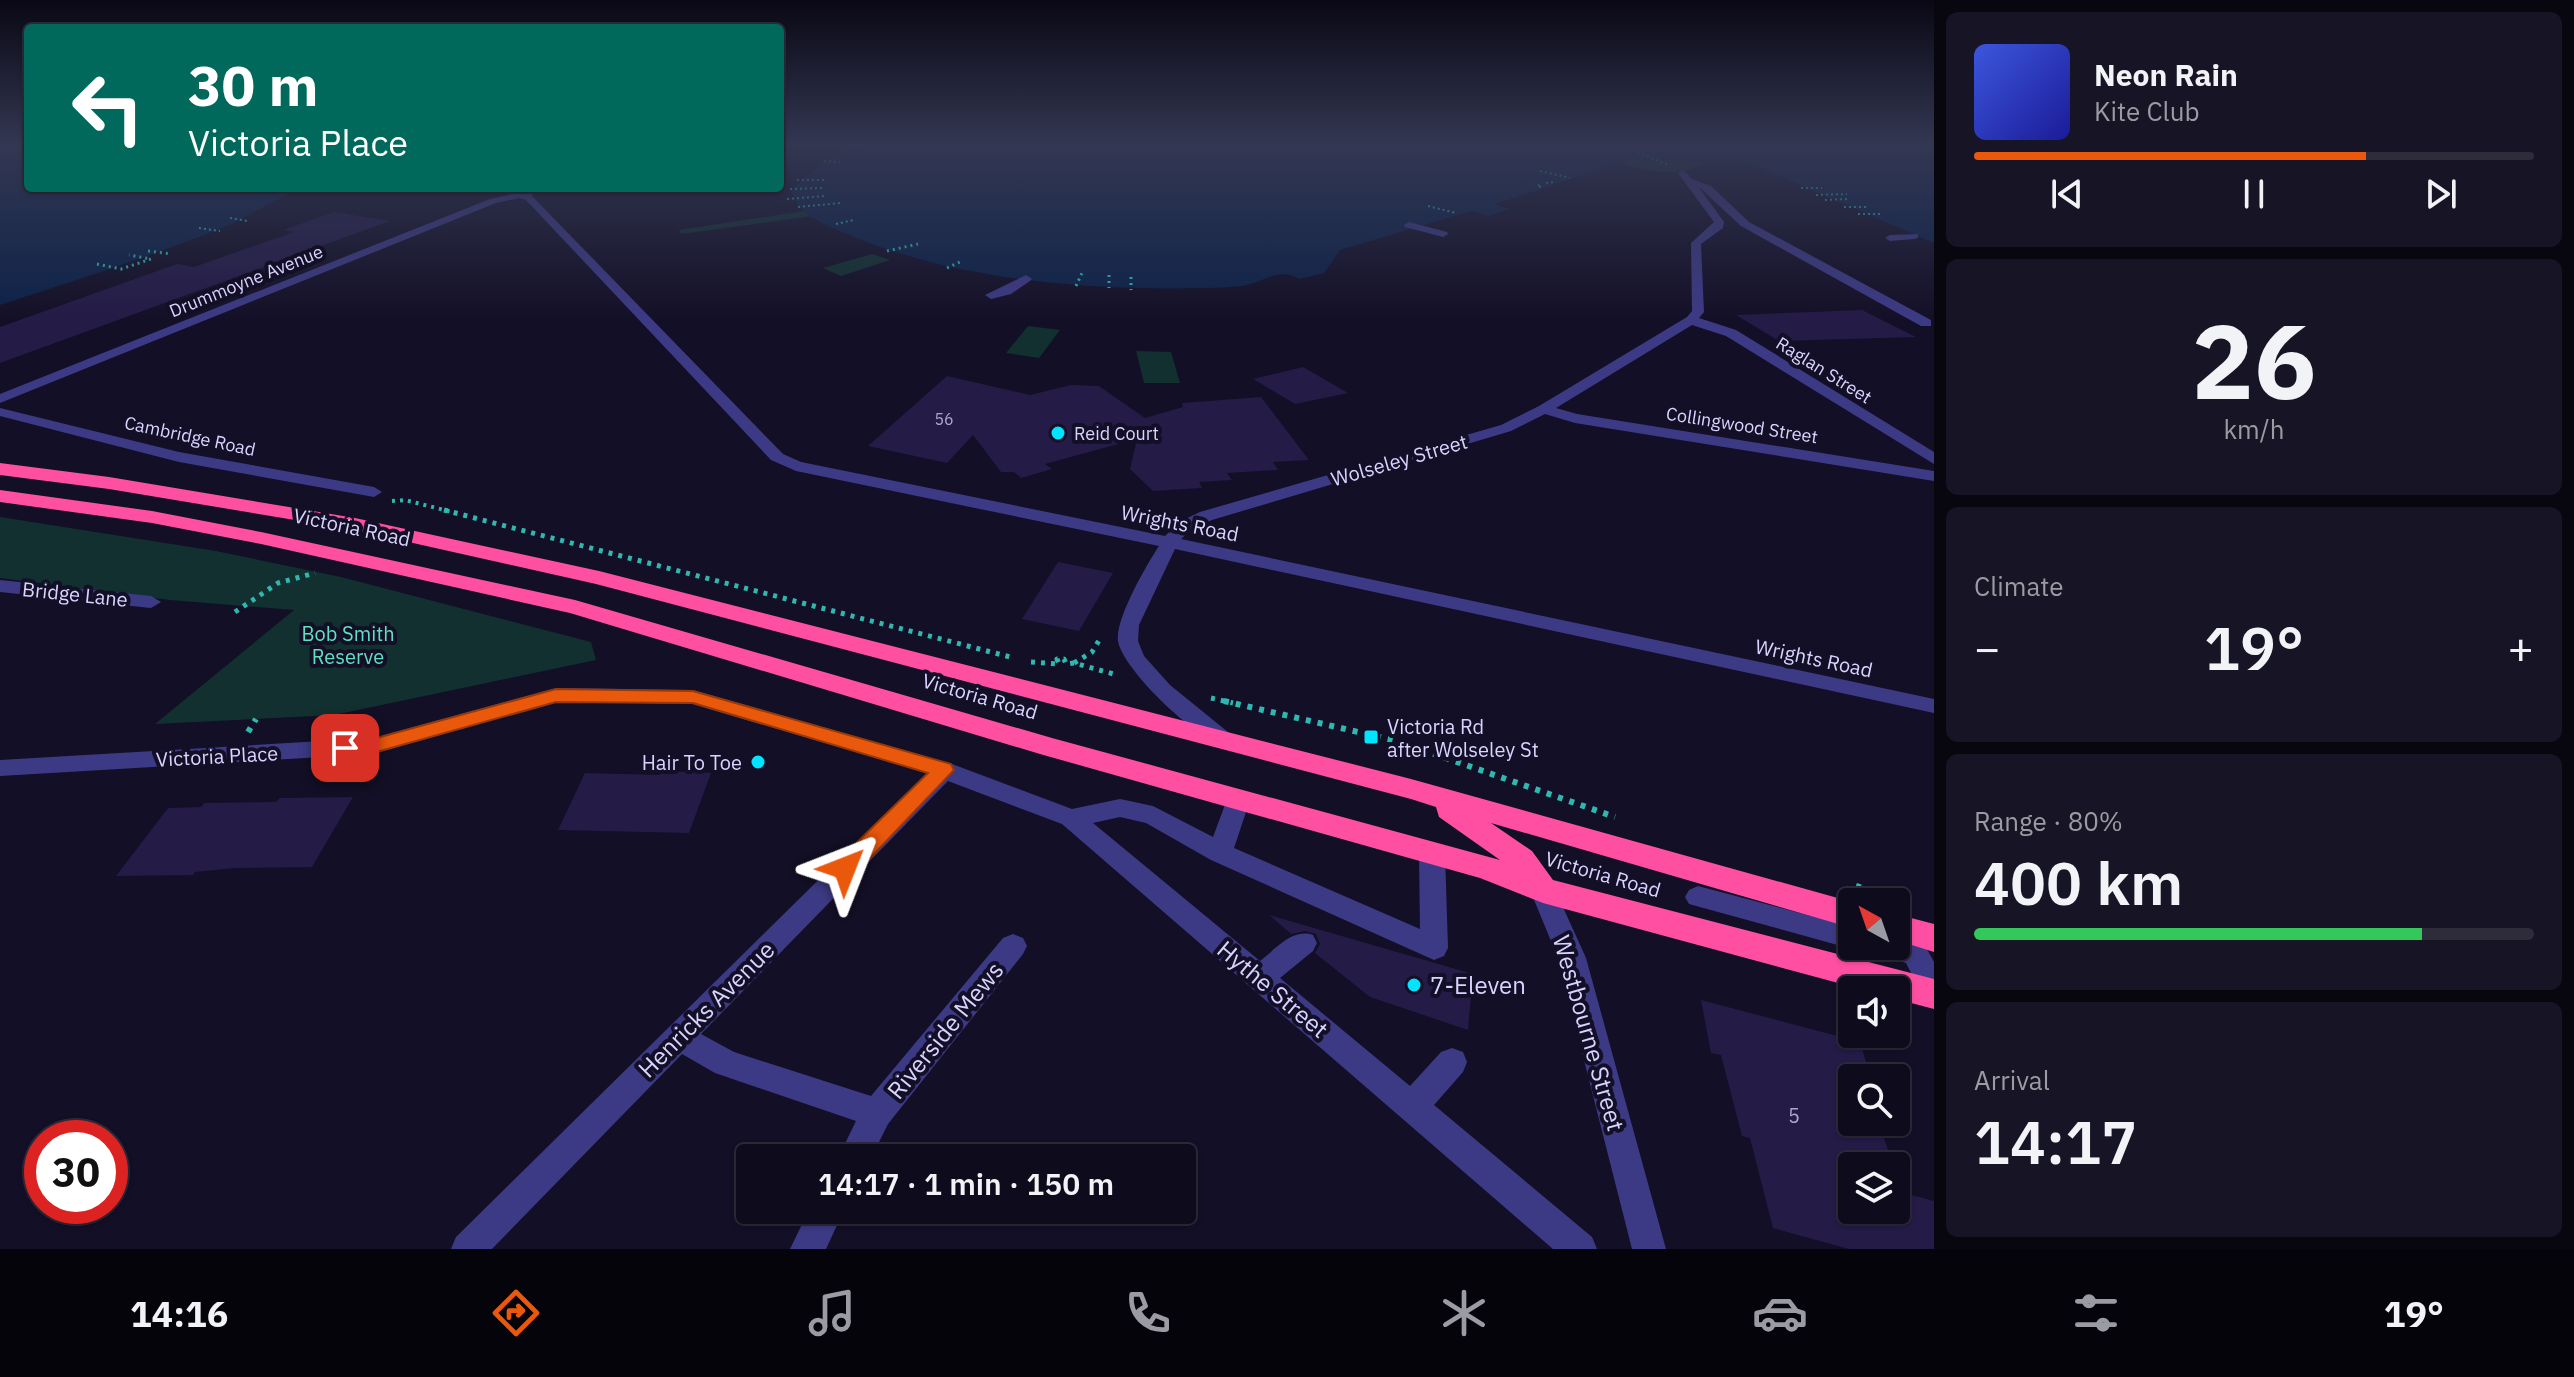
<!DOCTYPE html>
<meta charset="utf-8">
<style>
:root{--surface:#0e0b1c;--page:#171425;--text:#f1f3f6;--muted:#9b9ba3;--line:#2e2b3b;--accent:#ea580c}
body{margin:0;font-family:"IBM Plex Sans",sans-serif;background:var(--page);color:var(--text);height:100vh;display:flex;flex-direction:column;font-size:30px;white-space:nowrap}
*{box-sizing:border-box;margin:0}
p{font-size:26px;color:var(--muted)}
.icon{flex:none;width:44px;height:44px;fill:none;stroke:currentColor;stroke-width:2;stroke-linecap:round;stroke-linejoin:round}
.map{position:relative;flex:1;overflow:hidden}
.details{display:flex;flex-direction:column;gap:12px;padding:12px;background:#08060f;width:640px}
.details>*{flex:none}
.guide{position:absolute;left:24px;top:24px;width:760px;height:168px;border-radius:8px;box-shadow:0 2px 6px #0004,0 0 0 2px var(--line);background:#00695c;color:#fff;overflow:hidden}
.needle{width:52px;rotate:320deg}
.buttons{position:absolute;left:1838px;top:888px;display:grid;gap:16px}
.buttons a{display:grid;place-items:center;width:72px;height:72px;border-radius:8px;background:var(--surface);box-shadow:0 2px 6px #0004,0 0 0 2px var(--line);font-size:40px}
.speed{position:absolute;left:24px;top:1120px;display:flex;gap:16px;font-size:40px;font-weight:700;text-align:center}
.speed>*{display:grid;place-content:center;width:104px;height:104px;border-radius:50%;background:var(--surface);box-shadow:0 2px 6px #0004,0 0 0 2px var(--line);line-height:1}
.speed .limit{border:12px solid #d22;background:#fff;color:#111}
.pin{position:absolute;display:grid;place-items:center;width:68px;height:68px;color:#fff;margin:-34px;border-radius:16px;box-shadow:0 4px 12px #0006}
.me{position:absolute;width:88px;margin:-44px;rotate:45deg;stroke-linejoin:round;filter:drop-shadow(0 0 6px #0008)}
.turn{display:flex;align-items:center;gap:28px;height:168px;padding:0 32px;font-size:36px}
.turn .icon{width:104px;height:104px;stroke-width:2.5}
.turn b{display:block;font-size:56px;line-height:68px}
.big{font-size:60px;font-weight:600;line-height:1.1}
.details .card{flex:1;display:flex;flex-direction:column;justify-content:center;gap:12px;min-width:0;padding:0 28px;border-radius:12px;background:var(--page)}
.details .dial{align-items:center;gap:0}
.dial b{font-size:104px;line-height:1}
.song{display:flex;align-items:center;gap:24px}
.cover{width:96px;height:96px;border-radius:12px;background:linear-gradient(135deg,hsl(230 70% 55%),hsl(240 70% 35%))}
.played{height:8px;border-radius:4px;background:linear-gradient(90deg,var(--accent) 70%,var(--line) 70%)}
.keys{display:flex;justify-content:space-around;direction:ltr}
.heat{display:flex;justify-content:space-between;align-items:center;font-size:44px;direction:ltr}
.charge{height:12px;border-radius:6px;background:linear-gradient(90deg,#34c759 80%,var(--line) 0)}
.trip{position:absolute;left:736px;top:1144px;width:460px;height:80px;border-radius:8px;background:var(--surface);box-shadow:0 2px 6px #0004,0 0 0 2px var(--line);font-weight:600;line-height:80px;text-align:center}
.menu{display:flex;height:128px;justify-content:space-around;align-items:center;background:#06040b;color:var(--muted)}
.menu .icon{width:56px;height:56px}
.menu .active{color:var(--accent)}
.menu b{font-size:36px;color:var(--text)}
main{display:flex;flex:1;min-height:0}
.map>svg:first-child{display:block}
.green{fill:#12302f}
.water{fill:#0c2248}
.building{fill:#241b47}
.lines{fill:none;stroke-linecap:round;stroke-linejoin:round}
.path-far4{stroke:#2fb8b0;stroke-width:2;stroke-dasharray:2 3;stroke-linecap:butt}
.path-far3{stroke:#2fb8b0;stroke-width:3;stroke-dasharray:2 4;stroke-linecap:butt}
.path-far2{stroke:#2fb8b0;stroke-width:4;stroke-dasharray:3 5;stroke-linecap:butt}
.path-far1{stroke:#2fb8b0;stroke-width:5;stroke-dasharray:4 6;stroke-linecap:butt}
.path{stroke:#2fb8b0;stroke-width:6;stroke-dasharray:5 7;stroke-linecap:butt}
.minor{fill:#3d3a85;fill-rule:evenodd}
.highway{fill:#ff4fa3;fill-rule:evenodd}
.route{fill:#ea580c;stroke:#983908;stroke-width:2}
.poi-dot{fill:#00e5ff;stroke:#130f26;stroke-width:3}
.labels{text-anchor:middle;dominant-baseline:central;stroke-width:8;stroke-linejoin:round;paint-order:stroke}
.number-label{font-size:16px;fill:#aca6d1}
.far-street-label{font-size:18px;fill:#d9d4ff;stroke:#130f26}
.far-poi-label{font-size:18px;fill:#d9d4ff;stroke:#130f26;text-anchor:start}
.street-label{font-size:20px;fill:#d9d4ff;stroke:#130f26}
.park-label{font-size:20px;fill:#5fe0c0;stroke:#130f26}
.poi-label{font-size:20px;fill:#d9d4ff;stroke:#130f26;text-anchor:start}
.near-number-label{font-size:20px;fill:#aca6d1}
.near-poi-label{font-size:24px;fill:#d9d4ff;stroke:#130f26;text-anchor:start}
.near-street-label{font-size:24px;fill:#d9d4ff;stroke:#130f26}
</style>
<main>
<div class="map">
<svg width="1934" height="1249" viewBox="0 0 1934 1249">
<rect width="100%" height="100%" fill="#130f26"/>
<g class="green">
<path d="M 1675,159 L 1705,163 C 1678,179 1650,171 1620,164 L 1629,160 Z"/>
<path d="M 811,210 L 820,215 L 681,234 L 679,230 Z"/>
<path d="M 872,254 L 890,260 L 841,276 L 823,268 Z"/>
<path d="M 1028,326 L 1060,330 L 1039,358 L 1006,353 Z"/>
<path d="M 1136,351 L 1171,352 L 1180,383 L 1144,383 Z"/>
<path d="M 0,517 L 216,551 L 341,577 L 591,642 L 596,660 L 334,715 L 155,724 L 294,610 L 170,600 L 0,578 Z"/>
</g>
<g class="water">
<path d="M 0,146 L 28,146 L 28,188 L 306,188 C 273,198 250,217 217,230 C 146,258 73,281 0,305 Z"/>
<path d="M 845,146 L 1934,146 L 1934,243 L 1750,163 L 1675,159 L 1628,160 L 1495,204 L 1509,209 L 1489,216 L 1471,211 L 1340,250 L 1324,273 L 1299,279 C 1279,266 1263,283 1242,286 C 1231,287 1218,288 1206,288 C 1086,291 952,280 842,232 C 824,224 795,213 792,191 C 805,172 830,164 845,146 Z"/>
</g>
<g class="building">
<path d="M 334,212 L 390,221 L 0,363 L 0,327 L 177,264 L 194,267 L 294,232 L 283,230 Z"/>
<path d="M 1862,310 L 1916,337 L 1779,341 L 1736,315 Z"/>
<path d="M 1303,367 L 1348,393 L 1295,404 L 1253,379 Z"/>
<path d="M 947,376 L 1030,395 L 1071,385 L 1099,386 L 1145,418 L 1183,407 L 1182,403 L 1261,397 L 1309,460 L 1273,462 L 1278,470 L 1227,473 L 1232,480 L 1199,482 L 1202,488 L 1153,491 L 1130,469 L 1137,439 L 1045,464 L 1052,469 L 1021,478 L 1014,472 L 1001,472 L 973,435 L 947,463 L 868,446 Z"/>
<path d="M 1058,562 L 1113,573 L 1079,631 L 1022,619 Z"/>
<path d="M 662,771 L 711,773 L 689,833 L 558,830 L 585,773 L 660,775 Z"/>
<path d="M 353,797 L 312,867 L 235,868 L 195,872 L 193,875 L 116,876 L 168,808 L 201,807 L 204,803 L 276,802 L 280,798 Z"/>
<path d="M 1269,915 L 1473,974 L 1468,1030 L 1370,997 L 1315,953 L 1320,944 L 1316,934 L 1305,931 L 1291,934 Z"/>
<path d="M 1701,1000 L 1860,1042 L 1871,1078 L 1852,1078 L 1852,1122 L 1878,1122 L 1894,1166 L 1852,1166 L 1852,1210 L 1896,1210 L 1896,1170 L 1904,1193 L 1934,1201 L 1934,1249 L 1849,1249 L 1773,1228 L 1750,1138 L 1742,1136 L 1721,1055 L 1711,1053 Z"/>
</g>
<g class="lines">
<g class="path-far4">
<path d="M 850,146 L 859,146"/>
<path d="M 1624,146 L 1670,166"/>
<path d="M 824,161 L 840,162"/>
<path d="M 1540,171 L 1570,178"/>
<path d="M 797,180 L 826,180"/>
<path d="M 1546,183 L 1556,182"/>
<path d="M 1541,187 L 1537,186 L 1542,184"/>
<path d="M 1801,188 L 1822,188"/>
<path d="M 790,189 L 824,188"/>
<path d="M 1816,195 L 1847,194"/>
<path d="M 787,199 L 824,196"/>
<path d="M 1825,200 L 1848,199"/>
<path d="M 1428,206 L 1456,213"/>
<path d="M 798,207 L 840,203"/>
<path d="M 1844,207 L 1867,207"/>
<path d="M 1858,214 L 1881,214"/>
<path d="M 230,218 L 247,221"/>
<path d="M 836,224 L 854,220"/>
<path d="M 199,228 L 220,231"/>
</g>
<g class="path-far3">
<path d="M 148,251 L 171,254"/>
<path d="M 887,251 L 918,244"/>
<path d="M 97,264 L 121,269 L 151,259 L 129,255"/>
<path d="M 947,268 L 960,262"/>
<path d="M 1109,275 L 1109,288"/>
<path d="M 1131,277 L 1131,290"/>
<path d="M 1076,286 L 1082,273"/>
</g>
<path class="path-far2" d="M 392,501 L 405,500 L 452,512"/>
<g class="path-far1">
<path d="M 444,510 L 1014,658"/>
<path d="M 235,612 L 278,583 L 315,573"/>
<path d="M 1031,662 L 1059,664 L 1057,659 L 1064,659 L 1066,664 L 1074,663 L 1117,675"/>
<path d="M 1074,663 L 1092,652 L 1101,637"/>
<path d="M 1211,698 L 1233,703"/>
</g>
<g class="path">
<path d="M 1224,701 L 1397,741 L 1615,817"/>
<path d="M 248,732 L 256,719"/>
<path d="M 1856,886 L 1900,898"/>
</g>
<g class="minor">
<path d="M 1683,170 L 1692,179 L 1711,186 L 1749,222 L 1931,320 L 1931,326 L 1921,326 L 1741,226 L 1698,186 L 1724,222 L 1723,228 L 1701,244 L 1704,312 L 1699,318 L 1736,330 L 1934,452 L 1934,464 L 1726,336 L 1692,325 L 1556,408 L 1577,414 L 1934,471 L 1934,481 L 1575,423 L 1545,414 L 1511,431 L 1212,520 L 1192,529 L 1181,539 L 1934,699 L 1934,713 L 1175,549 L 1139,625 L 1138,641 L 1144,656 L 1170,685 L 1239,741 L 1236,747 C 1209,754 1122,670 1118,641 C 1115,619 1147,564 1159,546 L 796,471 L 771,460 L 526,200 L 520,198 L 496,203 L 0,403 L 0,394 L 490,199 L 539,188 L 557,188 L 531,195 L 783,454 L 801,462 L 1165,536 L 1179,522 L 1200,512 L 1501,425 L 1539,406 L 1687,317 L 1692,311 L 1691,243 L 1714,222 L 1678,173 Z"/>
<path d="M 1409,222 L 1447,232 L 1448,234 L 1443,237 L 1405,227 L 1404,225 Z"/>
<path d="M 1918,234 L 1918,238 L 1914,239 L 1890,241 L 1885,238 L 1890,235 Z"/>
<path d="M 1026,275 L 1032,279 L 1030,281 L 1011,294 L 991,299 L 985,295 Z"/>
<path d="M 0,408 L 179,452 L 374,487 L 382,492 L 374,497 L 179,462 L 0,416 Z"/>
<path d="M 0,580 L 151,596 L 161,602 L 151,608 L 0,592 Z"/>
<path d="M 556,688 L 693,690 L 952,764 L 1072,809 L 1120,799 L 1153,806 L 1213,837 L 1229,794 L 1238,791 L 1247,794 L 1250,800 L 1234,848 L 1420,929 L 1419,854 L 1423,847 L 1432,844 L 1441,847 L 1445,854 L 1448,948 L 1444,956 L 1434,960 L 1211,860 L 1146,823 L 1120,817 L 1093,823 L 1260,961 C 1276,949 1292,928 1313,935 L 1317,943 L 1313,951 L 1280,978 L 1410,1086 L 1441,1052 L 1452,1048 L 1463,1052 L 1467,1062 L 1463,1072 L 1434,1105 L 1592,1237 L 1597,1249 L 1553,1249 L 1062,824 L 948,781 L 701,1034 L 734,1052 L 871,1096 L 1003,938 L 1013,934 L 1023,938 L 1027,946 L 1023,954 L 888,1124 L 871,1158 L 838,1158 L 856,1121 L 715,1073 L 682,1054 L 492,1249 L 451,1249 L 456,1237 L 927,773 L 692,704 L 556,702 L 373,754 L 0,776 L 0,760 L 373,738 Z"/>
<path d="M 1543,880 L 1552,883 L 1586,958 L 1666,1249 L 1632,1249 L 1558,958 L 1530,890 L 1534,883 Z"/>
<path d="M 1698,886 L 1852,927 L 1852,946 L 1862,946 L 1852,949 L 1689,904 L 1685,897 L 1689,890 Z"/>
<path d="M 1901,917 L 1911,920 L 1934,962 L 1934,1001 L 1924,998 L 1906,963 L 1874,954 L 1870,946 L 1896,946 L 1896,919 Z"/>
<path d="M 809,1210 L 844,1210 L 826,1249 L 790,1249 Z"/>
</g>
<g class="highway">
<path d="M 0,463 L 109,477 L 355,518 L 599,571 L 1411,779 L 1852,902 L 1852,928 L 1491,823 L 1532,851 L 1553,880 L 1934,979 L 1934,1009 L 1896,999 L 1896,990 L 1864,990 L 1543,903 L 1480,878 L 1040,754 L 570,613 L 261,544 L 152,523 L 0,502 L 0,490 L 152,511 L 261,532 L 575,600 L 1052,738 L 1500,860 L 1439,817 L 1436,807 L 1411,799 L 596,584 L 355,530 L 109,489 L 0,475 Z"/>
<path d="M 1896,914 L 1934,924 L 1934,952 L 1896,940 Z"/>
</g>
</g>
<linearGradient id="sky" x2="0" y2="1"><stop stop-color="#0a0815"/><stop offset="0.45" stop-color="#333752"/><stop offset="1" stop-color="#333752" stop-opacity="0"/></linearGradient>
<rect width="1934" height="321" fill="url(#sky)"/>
<path class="route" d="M 556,689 L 693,691 L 951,764 L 954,770 L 854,875 L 845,878 L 837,875 L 833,868 L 837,862 L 928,773 L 693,703 L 556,702 L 373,753 L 338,753 L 335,748 L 338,743 L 373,739 Z"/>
<g class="poi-dot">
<circle cx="1058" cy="433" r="8"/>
<rect x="1363" y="729" width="16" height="16" rx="4"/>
<circle cx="758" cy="762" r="8"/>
<circle cx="1414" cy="985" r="8"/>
</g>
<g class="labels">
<g class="number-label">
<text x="944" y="419">56</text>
</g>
<g class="far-street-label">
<text transform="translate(246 281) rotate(-22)">Drummoyne Avenue</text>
<text transform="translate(1824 370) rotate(32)">Raglan Street</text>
<text transform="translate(1742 425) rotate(9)">Collingwood Street</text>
<text transform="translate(190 436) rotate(12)">Cambridge Road</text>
</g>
<g class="far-poi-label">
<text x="1074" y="433">Reid Court</text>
</g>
<g class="street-label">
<text transform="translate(1399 460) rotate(-16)">Wolseley Street</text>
<text transform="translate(1180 523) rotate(11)">Wrights Road</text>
<text transform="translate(352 527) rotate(12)">Victoria Road</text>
<text transform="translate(75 594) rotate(6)">Bridge Lane</text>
<text transform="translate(1814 658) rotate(12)">Wrights Road</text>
<text transform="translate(980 696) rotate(16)">Victoria Road</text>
<text transform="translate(217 756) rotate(-3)">Victoria Place</text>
<text transform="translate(1603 874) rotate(16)">Victoria Road</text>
</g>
<g class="park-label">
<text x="348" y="633">Bob Smith<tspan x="348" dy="23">Reserve</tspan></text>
</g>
<g class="poi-label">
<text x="1387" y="726">Victoria Rd<tspan x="1387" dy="23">after Wolseley St</tspan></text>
<text x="742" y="762" text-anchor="end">Hair To Toe</text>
</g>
<g class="near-number-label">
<text x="1794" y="1115">5</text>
</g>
<g class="near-poi-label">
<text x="1430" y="985">7-Eleven</text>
</g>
<g class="near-street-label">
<text transform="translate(1273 989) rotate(40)">Hythe Street</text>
<text transform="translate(706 1009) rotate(-45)">Henricks Avenue</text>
<text transform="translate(945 1030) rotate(-51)">Riverside Mews</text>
<text transform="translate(1589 1033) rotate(74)">Westbourne Street</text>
</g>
</g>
</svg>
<div class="buttons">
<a><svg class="needle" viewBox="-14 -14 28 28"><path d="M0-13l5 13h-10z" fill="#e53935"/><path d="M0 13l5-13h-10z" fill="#9b9ba3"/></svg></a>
<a><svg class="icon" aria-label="sound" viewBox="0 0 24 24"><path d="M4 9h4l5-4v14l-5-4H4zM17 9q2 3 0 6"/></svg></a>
<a><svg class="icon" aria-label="search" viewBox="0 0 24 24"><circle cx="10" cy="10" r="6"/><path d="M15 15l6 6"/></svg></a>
<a><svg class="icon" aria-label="layers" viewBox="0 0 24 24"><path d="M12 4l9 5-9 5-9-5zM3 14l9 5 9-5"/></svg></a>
</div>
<div class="speed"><div class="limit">30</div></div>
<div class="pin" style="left:345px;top:748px;background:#d93025"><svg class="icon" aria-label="arrive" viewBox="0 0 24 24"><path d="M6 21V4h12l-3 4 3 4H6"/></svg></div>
<svg class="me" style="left:845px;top:868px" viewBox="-20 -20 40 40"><path d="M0-17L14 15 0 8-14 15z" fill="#ea580c" stroke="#fff" stroke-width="4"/></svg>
<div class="trip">14:17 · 1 min · 150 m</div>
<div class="guide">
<div class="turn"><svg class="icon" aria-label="left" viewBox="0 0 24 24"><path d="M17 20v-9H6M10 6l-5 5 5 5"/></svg><div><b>30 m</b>Victoria Place</div></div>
</div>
</div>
<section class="details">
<div class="card">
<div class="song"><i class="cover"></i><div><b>Neon Rain</b><p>Kite Club</p></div></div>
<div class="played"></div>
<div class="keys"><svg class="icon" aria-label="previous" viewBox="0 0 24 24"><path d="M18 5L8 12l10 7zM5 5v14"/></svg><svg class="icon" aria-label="pause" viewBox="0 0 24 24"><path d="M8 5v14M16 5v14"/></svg><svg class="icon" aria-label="next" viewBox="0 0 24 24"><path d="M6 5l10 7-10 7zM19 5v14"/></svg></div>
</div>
<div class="card dial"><b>26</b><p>km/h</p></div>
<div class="card"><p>Climate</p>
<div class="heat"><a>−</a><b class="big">19°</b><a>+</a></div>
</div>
<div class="card"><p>Range · 80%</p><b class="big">400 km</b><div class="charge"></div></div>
<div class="card"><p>Arrival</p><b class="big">14:17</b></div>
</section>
</main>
<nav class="menu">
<b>14:16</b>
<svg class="icon active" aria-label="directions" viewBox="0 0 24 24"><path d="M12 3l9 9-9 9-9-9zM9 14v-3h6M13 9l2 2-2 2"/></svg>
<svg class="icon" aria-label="music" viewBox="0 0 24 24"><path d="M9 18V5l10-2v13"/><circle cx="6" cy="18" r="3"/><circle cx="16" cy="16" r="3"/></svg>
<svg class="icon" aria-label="phone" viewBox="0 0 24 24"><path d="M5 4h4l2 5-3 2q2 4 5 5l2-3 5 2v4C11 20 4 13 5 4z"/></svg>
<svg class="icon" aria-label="climate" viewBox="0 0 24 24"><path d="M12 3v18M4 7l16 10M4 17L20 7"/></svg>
<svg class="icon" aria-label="car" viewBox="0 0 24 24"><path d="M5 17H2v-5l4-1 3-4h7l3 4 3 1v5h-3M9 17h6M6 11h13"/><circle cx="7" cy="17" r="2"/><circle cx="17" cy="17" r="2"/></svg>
<svg class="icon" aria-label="filters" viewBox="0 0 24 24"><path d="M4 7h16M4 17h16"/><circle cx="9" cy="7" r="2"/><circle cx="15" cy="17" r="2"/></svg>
<b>19°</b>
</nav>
